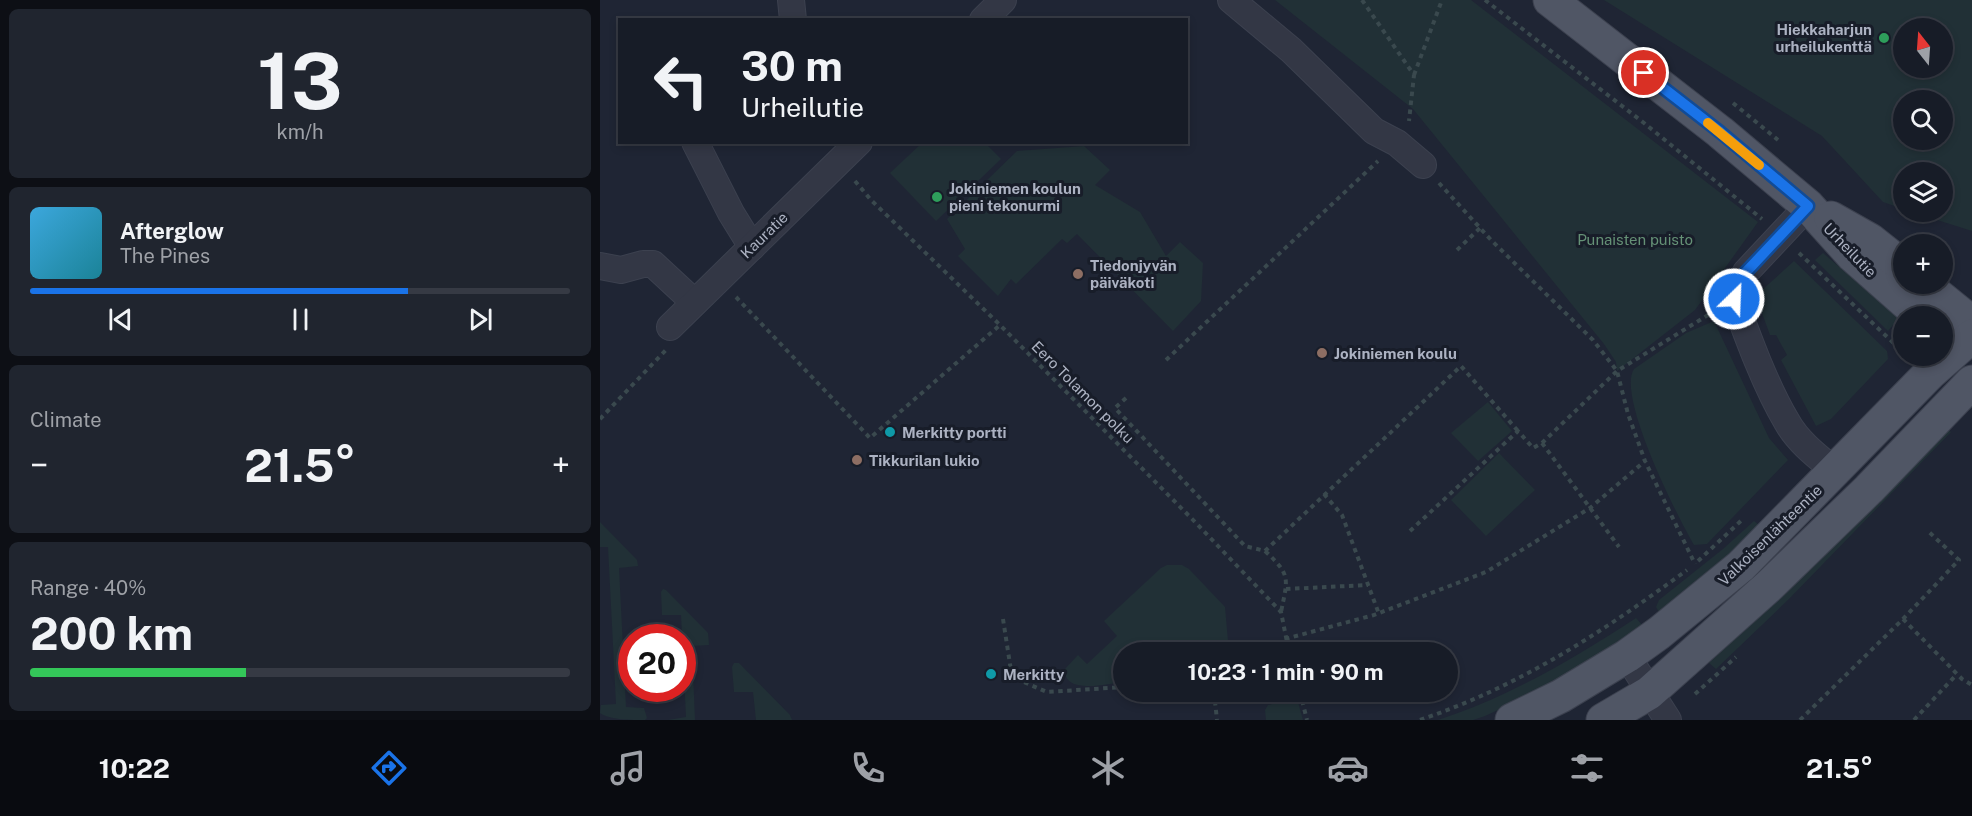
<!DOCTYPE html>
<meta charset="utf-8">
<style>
:root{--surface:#171c27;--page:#20252f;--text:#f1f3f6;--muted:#9ea1a7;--line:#363a44;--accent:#1a73e8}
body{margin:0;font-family:"Public Sans",sans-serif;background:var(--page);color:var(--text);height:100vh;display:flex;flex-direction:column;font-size:22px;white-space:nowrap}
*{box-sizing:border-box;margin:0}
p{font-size:20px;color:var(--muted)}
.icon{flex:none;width:33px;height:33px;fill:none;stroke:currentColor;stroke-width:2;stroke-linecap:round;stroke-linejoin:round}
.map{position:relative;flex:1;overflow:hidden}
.side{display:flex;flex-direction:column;gap:9px;padding:9px;background:#0d0f15;width:600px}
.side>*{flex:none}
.banner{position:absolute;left:18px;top:18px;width:570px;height:126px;border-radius:0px;box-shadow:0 3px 9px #0003,0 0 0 2px var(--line);background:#171c27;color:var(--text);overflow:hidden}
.needle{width:39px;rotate:343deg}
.fabs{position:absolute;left:1293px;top:18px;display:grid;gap:12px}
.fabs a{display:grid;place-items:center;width:60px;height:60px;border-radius:50%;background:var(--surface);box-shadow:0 3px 9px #0003,0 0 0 2px var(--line);font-size:30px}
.speed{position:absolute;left:18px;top:624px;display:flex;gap:12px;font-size:30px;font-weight:700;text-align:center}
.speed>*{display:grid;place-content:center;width:78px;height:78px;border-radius:50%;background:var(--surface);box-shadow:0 3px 9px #0003,0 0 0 2px var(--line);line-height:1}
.speed .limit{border:9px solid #d22;background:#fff;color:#111}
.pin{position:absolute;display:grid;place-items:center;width:51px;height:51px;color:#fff;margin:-26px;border:3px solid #fff;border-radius:50%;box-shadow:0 2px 6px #0007}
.me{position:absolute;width:66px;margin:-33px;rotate:24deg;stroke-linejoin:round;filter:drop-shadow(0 0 4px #0008)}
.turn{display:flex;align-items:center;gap:21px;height:126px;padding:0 24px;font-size:27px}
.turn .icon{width:78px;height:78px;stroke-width:2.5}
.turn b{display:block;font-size:42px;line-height:51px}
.big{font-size:45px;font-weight:700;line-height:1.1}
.side .card{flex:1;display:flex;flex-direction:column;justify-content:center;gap:9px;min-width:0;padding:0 21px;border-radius:9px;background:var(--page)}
.side .dial{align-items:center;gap:0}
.dial b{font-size:78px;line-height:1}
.song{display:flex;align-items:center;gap:18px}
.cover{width:72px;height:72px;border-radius:9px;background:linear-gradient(135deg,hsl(200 70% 55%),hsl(190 70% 35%))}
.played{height:6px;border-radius:3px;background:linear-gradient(90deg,var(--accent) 70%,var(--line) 70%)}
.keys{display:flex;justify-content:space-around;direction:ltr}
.heat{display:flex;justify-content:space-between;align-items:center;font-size:33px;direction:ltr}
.charge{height:9px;border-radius:4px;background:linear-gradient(90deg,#34c759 40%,var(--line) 0)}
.trip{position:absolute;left:513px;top:642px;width:345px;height:60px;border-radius:30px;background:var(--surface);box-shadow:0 3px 9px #0003,0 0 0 2px var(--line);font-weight:700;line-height:60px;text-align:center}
.dock{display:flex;height:96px;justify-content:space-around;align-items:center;background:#090b10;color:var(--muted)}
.dock .icon{width:42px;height:42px}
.dock .selected{color:var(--accent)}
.dock b{font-size:27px;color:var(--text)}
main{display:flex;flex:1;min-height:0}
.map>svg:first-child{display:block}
.green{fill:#213036;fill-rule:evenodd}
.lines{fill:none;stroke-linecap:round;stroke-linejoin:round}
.minor-casing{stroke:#3c414f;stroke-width:28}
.major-casing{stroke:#3c414f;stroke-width:35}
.path{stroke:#3a494e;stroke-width:4;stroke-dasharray:4.5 4.5;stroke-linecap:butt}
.minor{stroke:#333745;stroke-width:26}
.major{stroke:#505665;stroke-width:33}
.route-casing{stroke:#114b97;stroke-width:15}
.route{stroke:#1a73e8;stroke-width:10}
.slow{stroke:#f59e0b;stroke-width:10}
.leisure-dot{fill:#2e9e5b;stroke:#181d29;stroke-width:2}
.education-dot{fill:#8d6e63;stroke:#181d29;stroke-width:2}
.culture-dot{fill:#0f9aa8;stroke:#181d29;stroke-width:2}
.labels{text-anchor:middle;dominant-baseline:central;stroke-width:6;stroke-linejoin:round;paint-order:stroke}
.poi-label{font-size:15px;font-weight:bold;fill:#acb2c2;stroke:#181d29;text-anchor:start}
.street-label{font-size:15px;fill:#acb2c2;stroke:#181d29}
.park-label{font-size:15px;fill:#659176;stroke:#181d29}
</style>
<main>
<section class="side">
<div class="card dial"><b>13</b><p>km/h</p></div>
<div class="card">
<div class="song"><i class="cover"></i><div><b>Afterglow</b><p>The Pines</p></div></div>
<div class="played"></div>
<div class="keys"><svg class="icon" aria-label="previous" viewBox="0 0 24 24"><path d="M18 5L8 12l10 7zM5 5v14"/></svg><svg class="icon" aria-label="pause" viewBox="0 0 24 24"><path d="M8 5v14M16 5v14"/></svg><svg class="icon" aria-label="next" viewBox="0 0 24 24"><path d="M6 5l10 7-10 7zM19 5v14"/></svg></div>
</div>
<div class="card"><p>Climate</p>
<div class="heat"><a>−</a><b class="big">21.5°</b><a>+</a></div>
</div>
<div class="card"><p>Range · 40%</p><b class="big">200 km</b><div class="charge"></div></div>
</section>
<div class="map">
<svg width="1372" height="720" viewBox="0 0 1372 720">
<rect width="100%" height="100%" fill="#1f2534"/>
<g class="green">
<path d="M 675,0 L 871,0 L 1158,222 L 1095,310 L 1017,371 L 1016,362 L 1004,344 L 813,109 Z"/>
<path d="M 1004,0 L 1372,0 L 1372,231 L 1312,212 L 1342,212 L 1342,172 L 1304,172 L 1303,209 L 1283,202 L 1222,136 ZM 1304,28 L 1342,28 L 1342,68 L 1304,68 ZM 1304,100 L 1342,100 L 1342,140 L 1304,140 Z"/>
<path d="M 322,143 L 385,143 L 401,159 L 336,221 L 290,173 Z"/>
<path d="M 484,146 L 510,170 L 495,185 L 540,212 L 566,256 L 580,242 L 603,263 L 601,301 L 573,331 L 477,234 L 467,243 L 462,239 L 416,284 L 411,279 L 398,296 L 358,256 L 365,249 L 347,219 L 417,151 Z"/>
<path d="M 1223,253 L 1299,318 L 1288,331 L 1215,260 Z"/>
<path d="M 1194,261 L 1287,351 L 1288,359 L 1231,419 L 1216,426 L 1181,360 L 1187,355 L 1176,335 L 1170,335 L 1159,305 L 1161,291 Z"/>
<path d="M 1114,321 L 1169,438 L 1188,460 L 1107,544 L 1094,545 C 1078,518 1016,395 1034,369 L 1086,333 Z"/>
<path d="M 888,402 L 912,431 L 878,461 L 851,433 Z"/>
<path d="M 1344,427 L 1351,432 L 1189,599 L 1116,669 L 1109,663 L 1185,590 Z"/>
<path d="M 899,453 L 935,490 L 886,536 L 851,500 Z"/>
<path d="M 1154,521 L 1160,526 L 1144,542 L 1060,614 L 1056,607 L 1059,600 L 1123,549 Z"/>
<path d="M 0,522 L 37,560 L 38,566 L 19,568 L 26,707 L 44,708 L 47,718 L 45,720 C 31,720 10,720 0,713 L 1,705 L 16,704 L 8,547 L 0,547 Z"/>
<path d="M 567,565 L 582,565 L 589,569 L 625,607 L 629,652 L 524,652 L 523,682 C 507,684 463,695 465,669 L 478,655 L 487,664 L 517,636 L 504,621 L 561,568 Z"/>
<path d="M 63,589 L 66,590 L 108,633 L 109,645 L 92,646 L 95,720 L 68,720 L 86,717 L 81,615 L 62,615 L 61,592 Z"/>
<path d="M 1036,618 L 1043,626 L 997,658 L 924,698 L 885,716 L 873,720 L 838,720 C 909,697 973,659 1036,618 Z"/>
<path d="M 134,663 L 139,663 L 190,715 L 192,720 L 156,720 L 153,692 L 134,692 L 132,667 Z"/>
<path d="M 693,700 L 698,702 L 703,720 L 666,720 L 665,710 L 668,705 Z"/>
</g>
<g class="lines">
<g class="minor-casing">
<g id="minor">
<path d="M 191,0 L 193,20"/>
<path d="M 631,0 L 691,50 L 774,131 L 797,143 L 823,165"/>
<path d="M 383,20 L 403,0"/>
<path d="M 95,142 L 131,213 L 152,247"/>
<path d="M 1208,206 L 1146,272 L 1134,299 C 1148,338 1166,387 1187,422 C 1198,442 1218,457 1235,471"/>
<path d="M 0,266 L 21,270 L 43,264 L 53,264 L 94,302"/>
<path d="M 70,327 L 259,142"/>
<path d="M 1027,656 L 1068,720"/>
</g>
</g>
<g class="major-casing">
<g id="major">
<path d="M 950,0 L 1120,132 L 1208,206 L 1253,256 L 1321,316"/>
<path d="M 1231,218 L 1270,240 L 1304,267"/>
<path d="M 1324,284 L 1372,323"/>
<path d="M 912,720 L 961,696 L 1027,656 L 1059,633 L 1141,566 L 1329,374 L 1372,336"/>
<path d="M 1003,720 L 1049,693 L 1170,585 L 1269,489 L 1372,382"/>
</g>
</g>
<g class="path">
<path d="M 762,0 L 814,75 L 809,121"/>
<path d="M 885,0 L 1044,123 L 1162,219"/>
<path d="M 814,75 L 842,0"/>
<path d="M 1133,103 L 1178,140"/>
<path d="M 255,181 L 271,200 L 400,325 L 598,525 L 681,612 L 689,652"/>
<path d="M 839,183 L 891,240 L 993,340 L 1017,371 L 1028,414 L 1045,461 L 1095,564"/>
<path d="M 857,250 L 880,228"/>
<path d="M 1199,253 L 1304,353"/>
<path d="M 136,297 L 270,438 L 400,325"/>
<path d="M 566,360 L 778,161"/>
<path d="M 526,398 L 515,408 L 645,546 L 665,551 L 861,366 L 918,431"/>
<path d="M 0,419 L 66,350"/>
<path d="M 942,443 L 1019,547"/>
<path d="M 724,494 L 742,515 L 779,614"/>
<path d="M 810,531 L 918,431 L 933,448 L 942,443 L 1017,371 L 1113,312"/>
<path d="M 665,551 C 691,575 688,578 681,612"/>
<path d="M 1098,561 L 1143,519"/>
<path d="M 686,589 L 768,585"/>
<path d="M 403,619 L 412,677 L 447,692 L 524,687"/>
<path d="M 1303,619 L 1362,679 L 1372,685"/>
<path d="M 685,639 L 774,615 L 886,572 L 990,508 L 1045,461"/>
<path d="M 614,692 L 617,720"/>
<path d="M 700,692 L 707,720"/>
<path d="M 1095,694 L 1136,657"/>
<path d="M 820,720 C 922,685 1001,633 1087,570"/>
<path d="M 1200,720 L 1303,619 L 1359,560 L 1329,532"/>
<path d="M 1314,720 L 1357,674"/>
</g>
<use href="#minor" class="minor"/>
<use href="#major" class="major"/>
</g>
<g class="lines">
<g class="route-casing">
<path id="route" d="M 1044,73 L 1120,132 L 1208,206 L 1146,272 L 1134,299"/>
</g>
<use href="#route" class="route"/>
<path class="slow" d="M 1108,123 L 1159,165"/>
</g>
<g class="leisure-dot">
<circle cx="1284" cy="38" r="6"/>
<circle cx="337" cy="197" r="6"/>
</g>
<g class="education-dot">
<circle cx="478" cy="274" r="6"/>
<circle cx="722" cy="353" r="6"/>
<circle cx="257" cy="460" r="6"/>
</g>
<g class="culture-dot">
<circle cx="290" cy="432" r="6"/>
<circle cx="391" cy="674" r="6"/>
</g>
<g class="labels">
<g class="poi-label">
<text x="1272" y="29" text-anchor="end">Hiekkaharjun<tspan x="1272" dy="17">urheilukenttä</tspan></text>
<text x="349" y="188">Jokiniemen koulun<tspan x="349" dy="17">pieni tekonurmi</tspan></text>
<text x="490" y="265">Tiedonjyvän<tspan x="490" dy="17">päiväkoti</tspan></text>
<text x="734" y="353">Jokiniemen koulu</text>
<text x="302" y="432">Merkitty portti</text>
<text x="269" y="460">Tikkurilan lukio</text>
<text x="403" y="674">Merkitty</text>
</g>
<g class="street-label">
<text transform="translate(164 235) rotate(-44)">Kauratie</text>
<text transform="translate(1250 250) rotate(46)">Urheilutie</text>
<text transform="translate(483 392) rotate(45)">Eero Tolamon polku</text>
<text transform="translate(1170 535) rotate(-44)">Valkoisenlähteentie</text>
</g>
<g class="park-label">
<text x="1035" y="239">Punaisten puisto</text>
</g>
</g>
</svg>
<div class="fabs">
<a><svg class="needle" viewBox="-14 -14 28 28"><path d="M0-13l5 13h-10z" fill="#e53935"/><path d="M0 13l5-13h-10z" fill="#9ea1a7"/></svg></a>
<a><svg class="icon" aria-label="search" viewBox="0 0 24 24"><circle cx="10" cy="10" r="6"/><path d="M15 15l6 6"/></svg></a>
<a><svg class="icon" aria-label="layers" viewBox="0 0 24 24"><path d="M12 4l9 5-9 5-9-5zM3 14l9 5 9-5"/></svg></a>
<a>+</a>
<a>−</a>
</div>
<div class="speed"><div class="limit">20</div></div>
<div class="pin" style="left:1044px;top:73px;background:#d93025"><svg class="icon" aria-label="arrive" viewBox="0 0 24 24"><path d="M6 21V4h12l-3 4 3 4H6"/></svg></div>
<svg class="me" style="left:1134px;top:299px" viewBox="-20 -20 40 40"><circle r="17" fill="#1a73e8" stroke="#fff" stroke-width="3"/><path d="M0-11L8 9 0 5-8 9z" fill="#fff"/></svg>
<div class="trip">10:23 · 1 min · 90 m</div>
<div class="banner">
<div class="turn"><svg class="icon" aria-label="left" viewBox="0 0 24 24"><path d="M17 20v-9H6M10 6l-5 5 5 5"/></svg><div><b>30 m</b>Urheilutie</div></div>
</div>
</div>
</main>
<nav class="dock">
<b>10:22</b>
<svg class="icon selected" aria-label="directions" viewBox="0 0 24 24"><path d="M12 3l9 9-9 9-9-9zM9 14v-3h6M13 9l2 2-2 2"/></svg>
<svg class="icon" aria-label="music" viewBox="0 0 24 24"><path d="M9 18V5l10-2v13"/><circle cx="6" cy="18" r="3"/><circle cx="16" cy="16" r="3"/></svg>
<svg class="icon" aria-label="phone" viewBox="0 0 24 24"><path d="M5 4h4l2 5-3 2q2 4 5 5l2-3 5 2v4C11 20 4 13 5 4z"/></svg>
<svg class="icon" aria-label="climate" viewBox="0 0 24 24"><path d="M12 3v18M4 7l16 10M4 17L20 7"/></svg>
<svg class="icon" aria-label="car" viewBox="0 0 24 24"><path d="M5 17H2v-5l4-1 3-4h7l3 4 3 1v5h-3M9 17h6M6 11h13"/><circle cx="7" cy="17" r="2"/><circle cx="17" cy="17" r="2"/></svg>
<svg class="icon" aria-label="filters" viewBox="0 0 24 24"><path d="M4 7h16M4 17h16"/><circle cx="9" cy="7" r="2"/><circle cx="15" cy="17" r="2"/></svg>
<b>21.5°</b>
</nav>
